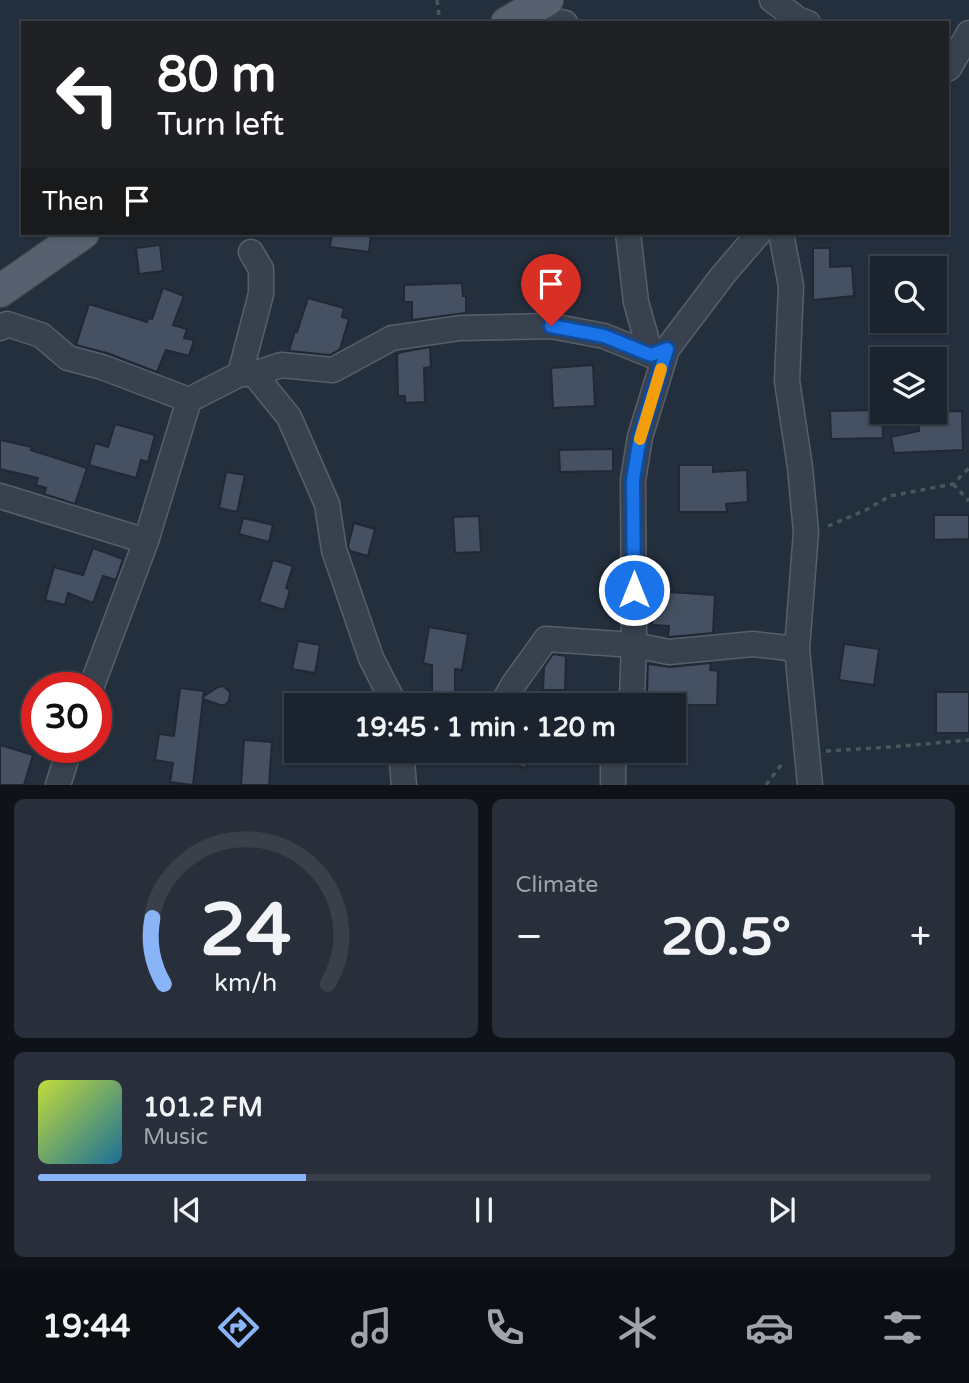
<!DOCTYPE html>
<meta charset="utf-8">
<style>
:root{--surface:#1b232e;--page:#282f3a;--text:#f1f3f6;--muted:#a0a4aa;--line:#39404a;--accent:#8ab4f8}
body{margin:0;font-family:"Varela Round",sans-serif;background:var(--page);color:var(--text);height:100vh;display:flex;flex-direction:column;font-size:26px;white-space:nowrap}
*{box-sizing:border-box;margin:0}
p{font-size:23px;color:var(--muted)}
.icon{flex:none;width:38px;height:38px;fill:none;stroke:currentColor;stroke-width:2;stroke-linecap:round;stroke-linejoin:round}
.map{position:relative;height:785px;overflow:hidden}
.panel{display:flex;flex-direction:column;gap:14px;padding:14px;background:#0f1319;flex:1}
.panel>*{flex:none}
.hud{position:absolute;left:21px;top:21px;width:928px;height:214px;border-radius:0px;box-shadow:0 2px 5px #0004,0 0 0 2px var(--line);background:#202124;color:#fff;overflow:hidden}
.buttons{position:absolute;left:870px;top:256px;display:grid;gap:14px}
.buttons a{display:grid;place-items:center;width:77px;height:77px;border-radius:0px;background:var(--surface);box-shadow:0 2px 5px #0004,0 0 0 2px var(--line);font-size:35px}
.speed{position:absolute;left:21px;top:672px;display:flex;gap:14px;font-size:35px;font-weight:700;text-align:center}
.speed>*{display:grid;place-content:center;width:91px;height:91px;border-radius:50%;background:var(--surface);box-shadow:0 2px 5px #0004,0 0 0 2px var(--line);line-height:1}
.speed .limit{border:10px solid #d22;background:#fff;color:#111}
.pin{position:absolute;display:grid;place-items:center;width:60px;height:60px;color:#fff;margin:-72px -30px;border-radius:50% 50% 50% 0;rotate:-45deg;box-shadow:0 0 7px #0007}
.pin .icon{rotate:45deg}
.me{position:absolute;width:77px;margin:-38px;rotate:0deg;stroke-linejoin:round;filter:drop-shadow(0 0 5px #0008)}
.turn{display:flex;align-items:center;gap:24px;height:147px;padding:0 21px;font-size:32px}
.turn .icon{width:91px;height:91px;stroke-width:2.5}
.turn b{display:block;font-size:49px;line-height:60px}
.then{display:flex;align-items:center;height:66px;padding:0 21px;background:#0003;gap:14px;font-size:26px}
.big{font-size:52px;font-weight:700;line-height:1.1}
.panel .tile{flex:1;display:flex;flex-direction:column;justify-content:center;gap:10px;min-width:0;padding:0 24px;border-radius:10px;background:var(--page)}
.panel .dial{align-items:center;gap:0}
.dial svg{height:182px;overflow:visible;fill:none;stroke:var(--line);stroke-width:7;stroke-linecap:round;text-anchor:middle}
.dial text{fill:var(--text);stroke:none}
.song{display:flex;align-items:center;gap:21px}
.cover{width:84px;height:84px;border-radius:10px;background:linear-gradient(135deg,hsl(70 70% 55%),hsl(200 70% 35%))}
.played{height:7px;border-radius:4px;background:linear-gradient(90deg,var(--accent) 30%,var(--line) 30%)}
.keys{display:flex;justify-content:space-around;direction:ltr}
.heat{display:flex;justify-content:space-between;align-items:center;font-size:38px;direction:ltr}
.panel .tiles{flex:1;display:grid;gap:14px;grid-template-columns:1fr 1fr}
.tile:last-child{grid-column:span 2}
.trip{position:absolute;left:284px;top:693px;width:402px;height:70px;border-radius:0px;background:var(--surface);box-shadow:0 2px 5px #0004,0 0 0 2px var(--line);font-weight:700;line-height:70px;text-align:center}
.menu{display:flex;height:112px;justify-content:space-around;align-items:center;background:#0b0e12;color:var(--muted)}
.menu .icon{width:49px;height:49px}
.menu .on{color:var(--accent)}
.menu b{font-size:32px;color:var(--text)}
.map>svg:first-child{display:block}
.building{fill:#455162;stroke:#1f2835;stroke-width:2}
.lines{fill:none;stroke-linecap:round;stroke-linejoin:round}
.minor-casing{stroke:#565f6c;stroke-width:27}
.major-casing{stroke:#414a57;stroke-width:34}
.path{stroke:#44595c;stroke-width:3.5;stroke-dasharray:5 5;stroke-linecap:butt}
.minor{stroke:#38414e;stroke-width:24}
.major{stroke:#56606e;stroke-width:32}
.route-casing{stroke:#114b97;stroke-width:18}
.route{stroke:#1a73e8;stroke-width:12}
.slow{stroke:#f59e0b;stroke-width:12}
</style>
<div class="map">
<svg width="969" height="785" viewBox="0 0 969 785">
<rect width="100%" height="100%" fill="#242f3e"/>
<g class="building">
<path d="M 332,233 L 371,233 L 369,252 L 330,247 Z"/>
<path d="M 160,245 L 163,271 L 139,274 L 136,248 Z"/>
<path d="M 813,248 L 830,248 L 830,267 L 852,266 L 854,296 L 813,300 Z"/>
<path d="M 462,283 L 463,296 L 466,296 L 466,313 L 412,320 L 412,302 L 404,302 L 404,285 Z"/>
<path d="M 163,288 L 184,296 L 173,325 L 187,329 L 184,338 L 194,340 L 189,356 L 166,350 L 157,372 L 107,353 L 76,345 L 89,304 L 147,322 L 148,318 L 152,319 Z"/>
<path d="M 308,298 L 344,308 L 342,317 L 349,319 L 340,349 L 330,355 L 289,351 L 295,331 L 297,332 Z"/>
<path d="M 430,347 L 431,367 L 424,368 L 425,402 L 405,403 L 405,396 L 398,396 L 397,354 L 402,352 Z"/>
<path d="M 593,365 L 595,406 L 553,408 L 551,368 Z"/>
<path d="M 882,410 L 883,438 L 831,439 L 830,411 Z"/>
<path d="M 962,411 L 963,450 L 894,453 L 891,437 L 919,431 L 918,412 Z"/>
<path d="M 115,424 L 155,435 L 148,462 L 141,460 L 136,478 L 89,465 L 95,443 L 108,447 Z"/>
<path d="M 0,440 L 32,447 L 31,450 L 87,468 L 75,504 L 44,494 L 46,488 L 36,485 L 38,478 L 0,469 Z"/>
<path d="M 613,449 L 613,471 L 560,472 L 559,450 Z"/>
<path d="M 679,465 L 713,465 L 713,472 L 747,470 L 748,502 L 726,504 L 727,512 L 679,512 Z"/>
<path d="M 226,472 L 245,475 L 237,512 L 219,508 Z"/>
<path d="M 934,515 L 969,515 L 969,539 L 934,540 Z"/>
<path d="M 479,516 L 481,552 L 455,553 L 453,517 Z"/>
<path d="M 243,518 L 273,525 L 269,542 L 239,534 Z"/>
<path d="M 354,523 L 375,529 L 368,556 L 350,551 L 348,546 Z"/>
<path d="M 93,548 L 123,559 L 116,580 L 103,576 L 93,603 L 68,593 L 65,605 L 45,600 L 54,567 L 83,575 Z"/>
<path d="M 273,560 L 293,566 L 286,588 L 290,590 L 284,610 L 259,602 Z"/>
<path d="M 654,591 L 715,595 L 713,633 L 670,637 L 668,637 L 669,626 L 652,625 Z"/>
<path d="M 429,627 L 468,634 L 462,670 L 455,669 L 455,703 L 432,703 L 432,665 L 423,663 Z"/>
<path d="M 298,641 L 320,645 L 315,673 L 292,669 Z"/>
<path d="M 844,644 L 879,649 L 874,685 L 839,680 Z"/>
<path d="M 553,654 L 566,656 L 565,690 L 543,690 L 544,667 Z"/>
<path d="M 711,663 L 710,670 L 718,671 L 717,705 L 665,705 L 666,693 L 647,692 L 648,664 L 670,667 Z"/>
<path d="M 223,686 L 230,692 L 229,701 L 225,705 L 220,705 L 203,699 L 193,785 L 170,782 L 173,763 L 155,760 L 159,734 L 174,736 L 180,688 L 204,691 L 203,697 L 218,687 Z"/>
<rect x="936" y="692" width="33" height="41"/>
<path d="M 244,740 L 272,742 L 269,785 L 241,785 Z"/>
<path d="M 0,745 L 33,755 L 24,785 L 0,785 Z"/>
<path d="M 482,751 L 530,751 L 526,768 L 482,757 Z"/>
</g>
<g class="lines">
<g class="minor-casing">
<g id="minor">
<path d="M 772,0 L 799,20 L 808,23"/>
<path d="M 522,14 L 565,23"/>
<path d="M 947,69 L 949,68 L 969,33"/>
<path d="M 628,233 L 636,302 L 651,355"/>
<path d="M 781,233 L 791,286 L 787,381 L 800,467 L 806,532 L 797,649 L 810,785"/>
<path d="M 0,328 L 7,324 L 41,335 L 68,358 L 102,367 L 189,400"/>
<path d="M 240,374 L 254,374 L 281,365 L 333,370 L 392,338 L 460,328 L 551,326 L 604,336 L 651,355 L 667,349 L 723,275 L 759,233"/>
<path d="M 254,374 L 289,417 L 327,504 L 334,550 L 371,658 L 395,705"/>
<path d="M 0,496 L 146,541"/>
<path d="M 91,688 L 146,541 L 189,400 L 240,374 L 261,294 L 261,269 L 251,252"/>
<path d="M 502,705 L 513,685 L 546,639 L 634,645 L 669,652 L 753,644 L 797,649"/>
<path d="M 629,705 L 632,696 L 634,645 L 633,480 L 640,437 L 667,349"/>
<path d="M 401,751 L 404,785"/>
<path d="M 58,785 L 70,747"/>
<path d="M 613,785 L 613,765 L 617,751"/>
</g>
</g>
<g class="major-casing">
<g id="major">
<path d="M 507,23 L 547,0"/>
<path d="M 0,291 L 83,233"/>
</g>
</g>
<g class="path">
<path d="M 437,0 L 440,23"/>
<path d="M 953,484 L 969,501"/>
<path d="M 828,526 L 866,510 L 890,496 L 953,484 L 969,468"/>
<path d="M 826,751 L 891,747 L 969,740"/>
<path d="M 766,785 L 784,761"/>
</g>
<use href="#minor" class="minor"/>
<use href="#major" class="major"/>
</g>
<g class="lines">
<g class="route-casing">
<path id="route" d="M 551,326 L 604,336 L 651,355 L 667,349 L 640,437 L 633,480 L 634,590"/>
</g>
<use href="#route" class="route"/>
<path class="slow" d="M 640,439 L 661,369"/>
</g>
</svg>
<div class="buttons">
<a><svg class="icon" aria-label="search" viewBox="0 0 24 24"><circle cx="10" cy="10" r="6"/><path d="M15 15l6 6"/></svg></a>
<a><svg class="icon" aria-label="layers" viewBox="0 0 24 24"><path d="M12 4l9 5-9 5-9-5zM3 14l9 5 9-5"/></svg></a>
</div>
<div class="speed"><div class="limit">30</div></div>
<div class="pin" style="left:551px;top:326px;background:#d93025"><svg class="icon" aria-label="arrive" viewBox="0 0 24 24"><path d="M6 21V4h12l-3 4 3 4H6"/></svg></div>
<svg class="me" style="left:634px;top:590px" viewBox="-20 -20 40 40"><circle r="17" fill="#1a73e8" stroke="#fff" stroke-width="3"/><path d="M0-11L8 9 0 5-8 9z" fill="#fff"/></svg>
<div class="trip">19:45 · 1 min · 120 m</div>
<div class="hud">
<div class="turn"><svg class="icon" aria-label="left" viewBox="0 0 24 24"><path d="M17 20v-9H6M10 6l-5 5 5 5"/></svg><div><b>80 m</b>Turn left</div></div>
<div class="then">Then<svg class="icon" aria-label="arrive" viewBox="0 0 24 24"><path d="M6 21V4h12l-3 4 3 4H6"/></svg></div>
</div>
</div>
<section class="panel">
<div class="tiles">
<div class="tile dial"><svg viewBox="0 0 100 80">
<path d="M14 69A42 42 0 1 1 86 69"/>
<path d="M14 69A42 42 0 0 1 9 40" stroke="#8ab4f8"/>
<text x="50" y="56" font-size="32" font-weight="700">24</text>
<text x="50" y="72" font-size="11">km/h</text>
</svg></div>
<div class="tile"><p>Climate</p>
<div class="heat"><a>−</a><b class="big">20.5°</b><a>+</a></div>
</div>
<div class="tile">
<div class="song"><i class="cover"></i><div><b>101.2 FM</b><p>Music</p></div></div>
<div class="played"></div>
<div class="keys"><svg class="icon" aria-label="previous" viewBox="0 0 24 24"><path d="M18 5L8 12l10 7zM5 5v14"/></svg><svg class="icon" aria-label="pause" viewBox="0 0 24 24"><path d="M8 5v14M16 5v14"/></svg><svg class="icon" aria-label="next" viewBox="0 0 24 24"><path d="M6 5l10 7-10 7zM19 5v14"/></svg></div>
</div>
</div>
</section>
<nav class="menu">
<b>19:44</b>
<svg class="icon on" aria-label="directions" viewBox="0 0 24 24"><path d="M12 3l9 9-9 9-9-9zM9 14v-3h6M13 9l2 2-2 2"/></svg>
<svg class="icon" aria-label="music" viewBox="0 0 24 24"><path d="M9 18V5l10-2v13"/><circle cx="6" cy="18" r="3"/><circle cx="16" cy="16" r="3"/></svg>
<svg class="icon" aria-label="phone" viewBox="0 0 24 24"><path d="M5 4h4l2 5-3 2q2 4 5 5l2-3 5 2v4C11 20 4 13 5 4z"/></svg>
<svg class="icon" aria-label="climate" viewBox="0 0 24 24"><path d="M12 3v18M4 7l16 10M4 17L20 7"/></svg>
<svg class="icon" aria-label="car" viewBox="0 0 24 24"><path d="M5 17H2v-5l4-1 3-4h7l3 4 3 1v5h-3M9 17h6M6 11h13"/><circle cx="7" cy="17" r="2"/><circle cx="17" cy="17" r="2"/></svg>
<svg class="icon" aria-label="filters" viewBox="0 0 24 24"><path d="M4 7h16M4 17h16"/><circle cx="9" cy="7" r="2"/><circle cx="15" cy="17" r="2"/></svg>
</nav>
